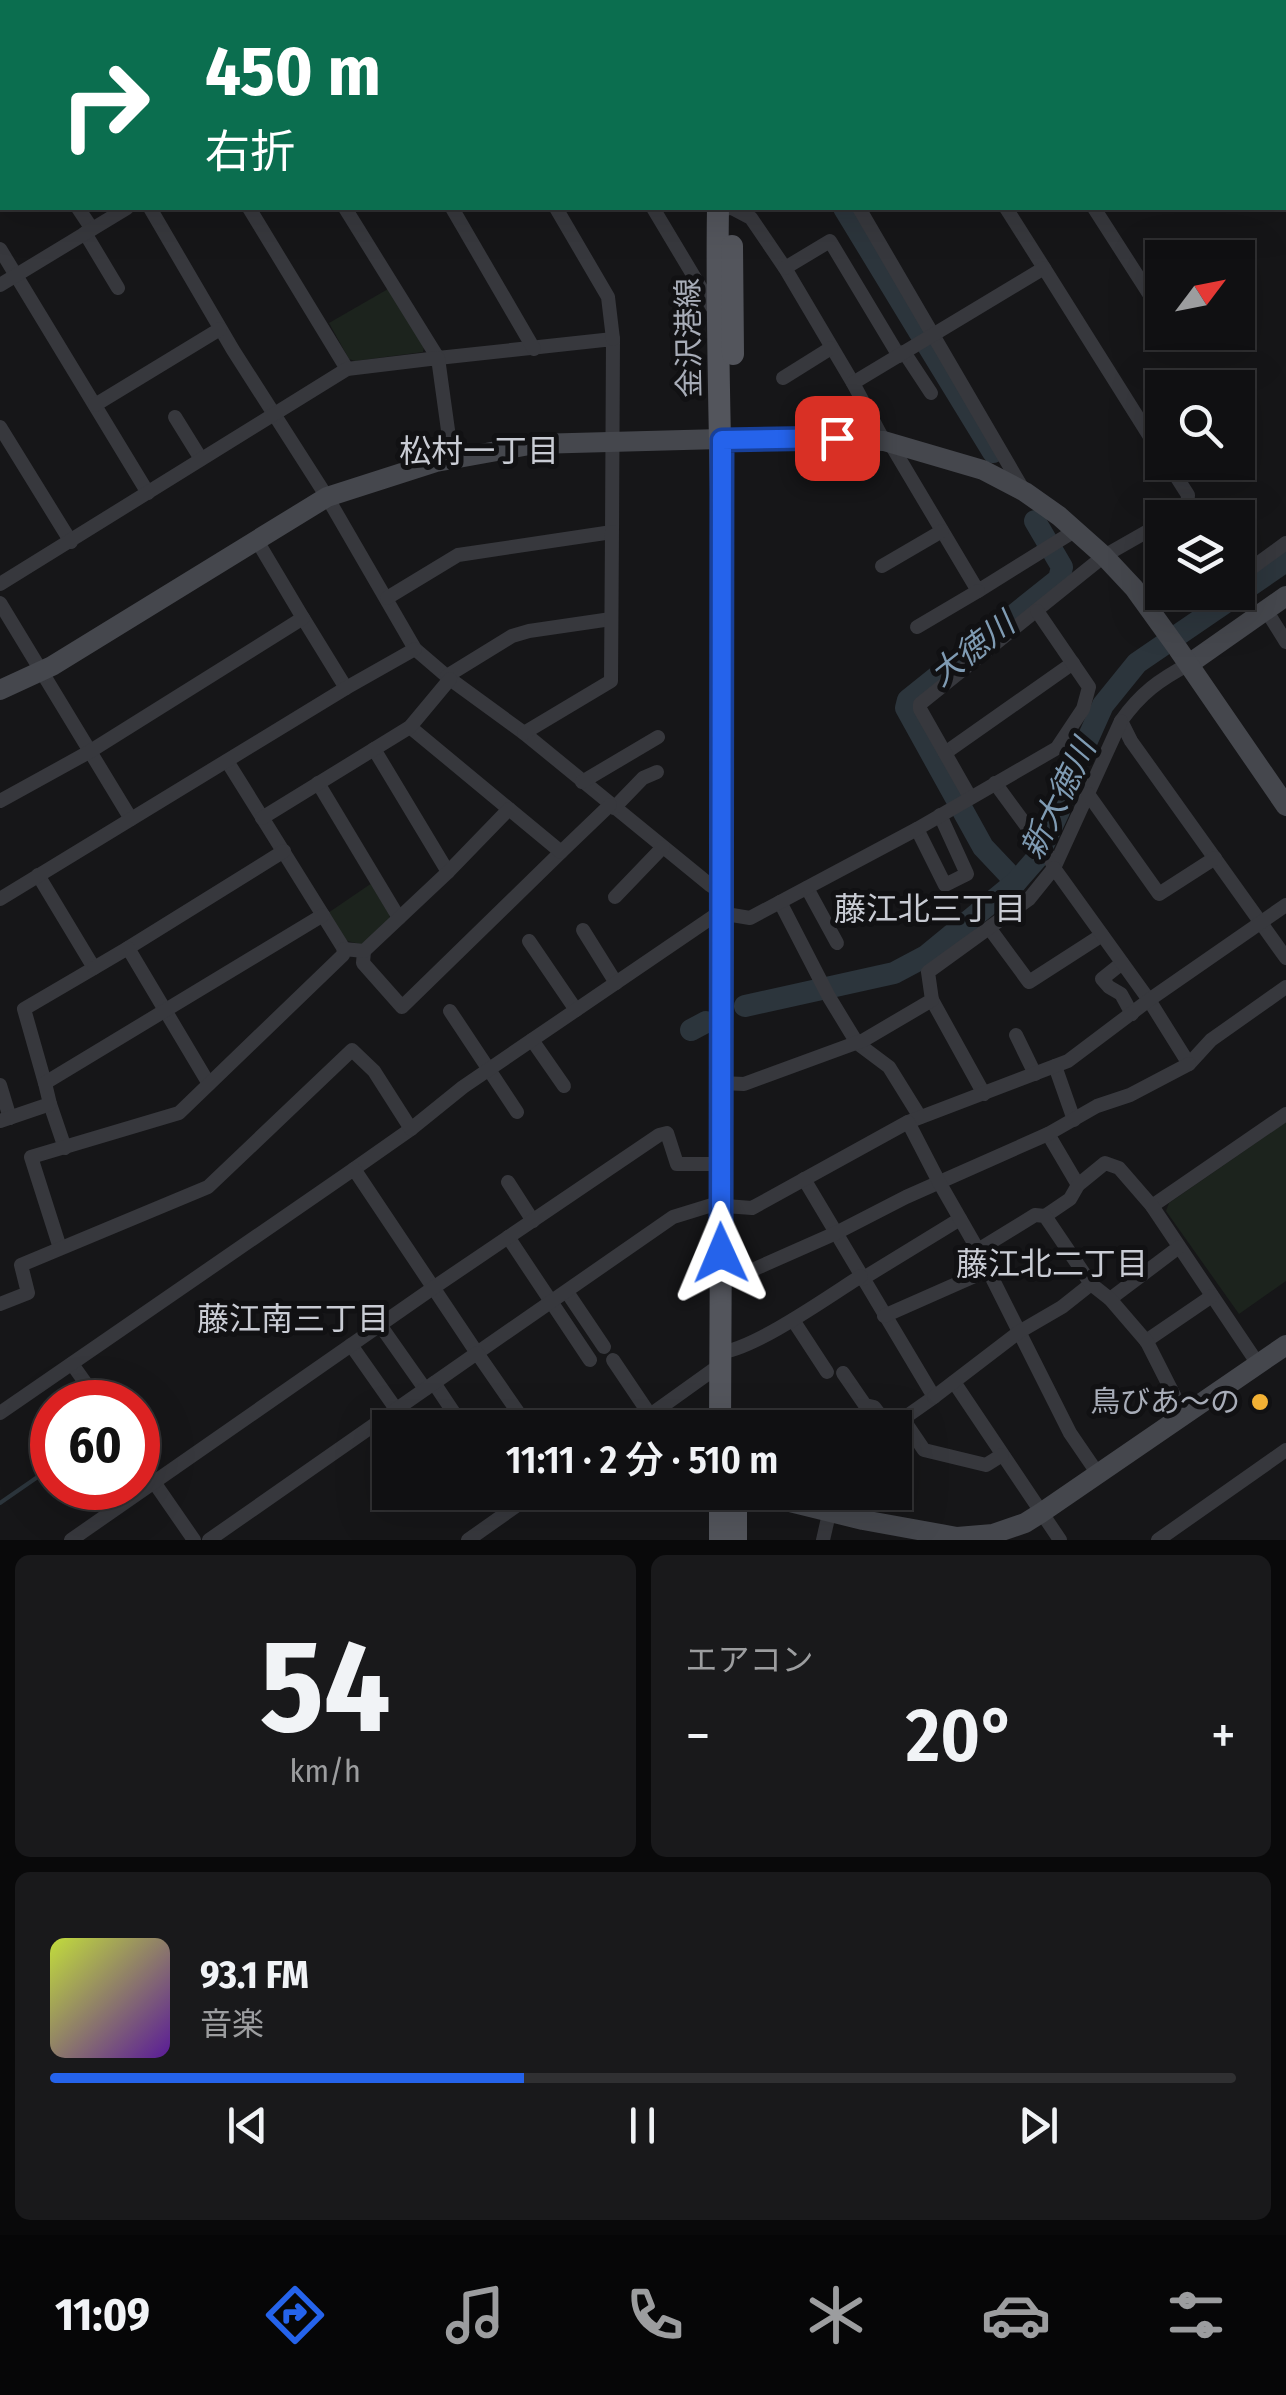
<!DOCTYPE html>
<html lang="ja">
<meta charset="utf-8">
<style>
:root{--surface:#101012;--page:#19191b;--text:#f1f3f6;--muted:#9c9d9f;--line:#303032;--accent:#2563eb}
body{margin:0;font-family:"Fira Sans Condensed","Noto Sans JP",sans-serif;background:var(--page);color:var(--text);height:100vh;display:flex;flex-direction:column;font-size:38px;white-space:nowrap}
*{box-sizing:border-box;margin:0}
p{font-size:32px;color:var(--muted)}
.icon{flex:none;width:55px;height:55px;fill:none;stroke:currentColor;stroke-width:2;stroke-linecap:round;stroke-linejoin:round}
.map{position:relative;height:1540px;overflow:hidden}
.drawer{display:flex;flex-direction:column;gap:15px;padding:15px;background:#09090a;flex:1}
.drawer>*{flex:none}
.banner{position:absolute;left:0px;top:0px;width:1288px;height:210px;box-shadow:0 10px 40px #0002,0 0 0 2px var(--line);background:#0b6e4f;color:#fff;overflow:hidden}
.needle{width:65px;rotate:58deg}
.tools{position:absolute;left:1145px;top:240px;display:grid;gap:20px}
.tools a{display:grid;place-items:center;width:110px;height:110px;border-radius:0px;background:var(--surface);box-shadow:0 10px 40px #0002,0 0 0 2px var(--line);font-size:50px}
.speed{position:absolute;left:30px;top:1380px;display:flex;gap:20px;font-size:50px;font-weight:700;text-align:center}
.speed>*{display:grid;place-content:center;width:130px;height:130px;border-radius:50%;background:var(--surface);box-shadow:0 10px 40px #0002,0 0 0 2px var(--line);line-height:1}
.speed .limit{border:15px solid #d22;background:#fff;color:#111}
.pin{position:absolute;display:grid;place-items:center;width:85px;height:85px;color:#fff;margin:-42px;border-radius:20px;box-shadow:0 5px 15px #0006}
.me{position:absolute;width:110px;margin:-55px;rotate:359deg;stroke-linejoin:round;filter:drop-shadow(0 0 8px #0008)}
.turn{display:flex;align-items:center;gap:35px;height:210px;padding:0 40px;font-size:45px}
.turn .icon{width:130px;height:130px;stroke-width:2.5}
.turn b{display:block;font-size:70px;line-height:85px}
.big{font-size:75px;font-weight:600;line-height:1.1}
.drawer .tile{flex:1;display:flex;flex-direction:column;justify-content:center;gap:15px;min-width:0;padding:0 35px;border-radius:15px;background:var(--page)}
.drawer .dial{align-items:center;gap:0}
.dial b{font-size:130px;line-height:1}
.song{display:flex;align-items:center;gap:30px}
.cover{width:120px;height:120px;border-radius:15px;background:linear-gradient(135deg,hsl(70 70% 55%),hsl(270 70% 35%))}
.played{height:10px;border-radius:5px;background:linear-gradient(90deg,var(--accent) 40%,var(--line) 40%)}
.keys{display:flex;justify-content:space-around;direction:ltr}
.heat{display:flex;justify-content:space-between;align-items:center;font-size:55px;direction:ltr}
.drawer .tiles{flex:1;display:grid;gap:15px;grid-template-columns:1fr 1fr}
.tile:last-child{grid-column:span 2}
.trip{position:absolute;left:372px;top:1410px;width:540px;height:100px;border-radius:0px;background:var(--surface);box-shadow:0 10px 40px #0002,0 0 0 2px var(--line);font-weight:600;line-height:100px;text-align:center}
.tab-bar{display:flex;height:160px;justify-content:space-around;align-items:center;background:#060607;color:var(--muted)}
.tab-bar .icon{width:70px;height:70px}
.tab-bar .active{color:var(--accent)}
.tab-bar b{font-size:45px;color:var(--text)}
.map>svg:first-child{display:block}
.green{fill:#1c231d}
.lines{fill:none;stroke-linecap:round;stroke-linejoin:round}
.stream{stroke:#2c353c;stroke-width:4}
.river{stroke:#2c353c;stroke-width:22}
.street{stroke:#37383d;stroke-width:14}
.secondary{stroke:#45474d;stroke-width:20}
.primary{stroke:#53555c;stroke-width:22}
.route-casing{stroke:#184099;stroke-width:25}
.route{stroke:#2563eb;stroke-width:18}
.poi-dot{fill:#f2b134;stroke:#111113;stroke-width:4}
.labels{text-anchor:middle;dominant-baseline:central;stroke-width:10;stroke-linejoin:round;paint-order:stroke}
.street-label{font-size:30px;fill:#a8adb8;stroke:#111113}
.poi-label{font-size:30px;fill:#a8adb8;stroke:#111113;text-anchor:end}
.neighbourhood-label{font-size:32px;fill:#c9ccd4;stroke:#111113}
.water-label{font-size:32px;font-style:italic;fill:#7f9bb3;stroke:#111113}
</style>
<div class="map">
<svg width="1286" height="1540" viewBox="0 0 1286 1540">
<rect width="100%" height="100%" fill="#161618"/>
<g class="green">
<path d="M 388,289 L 424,347 L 423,352 L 355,361 L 349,359 L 329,323 Z"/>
<path d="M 372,883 L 389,911 L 390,920 L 364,945 L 343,940 L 328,913 Z"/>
<path d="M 1286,1122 L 1286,1281 L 1239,1314 L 1166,1211 L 1169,1203 Z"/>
</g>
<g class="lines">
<g class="stream">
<path d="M 27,2 L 28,0"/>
<path d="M 0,1503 L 52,1467"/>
</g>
<g class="river">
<path d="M 705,2 L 705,0"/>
<path d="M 844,208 L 920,333"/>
<path d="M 927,344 L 993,452"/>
<path d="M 1016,882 L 983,847 L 906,708 L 908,700 L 1059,579 L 1062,567 L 1035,521"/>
<path d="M 745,1006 L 894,973 L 926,956 L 1016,882 L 1037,858 L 1059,811 L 1077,763 L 1103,705 L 1137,663 L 1286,561"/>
<path d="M 691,1030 L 706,1022"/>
</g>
<g class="street">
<path d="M 206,0 L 208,2"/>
<path d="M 527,0 L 529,2"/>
<path d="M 962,0 L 963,2"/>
<path d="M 127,2 L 130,0"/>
<path d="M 246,2 L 250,0"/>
<path d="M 315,2 L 316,0"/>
<path d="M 541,2 L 546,0"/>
<path d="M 944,2 L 948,0"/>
<path d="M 0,50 L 2,53"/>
<path d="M 0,72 L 2,68"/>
<path d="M 0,133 L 2,136"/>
<path d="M 78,208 L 92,229"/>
<path d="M 150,208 L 233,350 L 327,497 L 415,649 L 450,679 L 524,733 L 710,885 L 723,894"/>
<path d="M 249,208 L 347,369"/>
<path d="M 345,208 L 438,358 L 613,339 L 612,532 L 458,555 L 387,598"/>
<path d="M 452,208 L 534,349"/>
<path d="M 556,208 L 608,297 L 613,339"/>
<path d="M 653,208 L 714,310"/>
<path d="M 859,208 L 1024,491"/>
<path d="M 1006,208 L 1044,268"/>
<path d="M 1094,208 L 1162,314"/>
<path d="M 718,209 L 732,208 L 751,218 L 785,268 L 853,383"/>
<path d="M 85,233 L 118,288"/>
<path d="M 0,249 L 148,493"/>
<path d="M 785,268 L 830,241 L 899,356"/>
<path d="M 0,285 L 127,208"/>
<path d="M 904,352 L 931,393"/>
<path d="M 783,378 L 831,348"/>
<path d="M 95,405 L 220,329"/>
<path d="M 175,417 L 201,459"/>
<path d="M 0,427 L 71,542"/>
<path d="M 884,441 L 853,383 L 1044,268 L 1162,456"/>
<path d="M 890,443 L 978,591 L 1076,530"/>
<path d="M 1167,462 L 1188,495 L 1187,509"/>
<path d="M 1171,518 L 1187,509 L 1193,518"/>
<path d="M 882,566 L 942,531"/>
<path d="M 1238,578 L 1286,543"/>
<path d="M 0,584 L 347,369 L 438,358 L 452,459"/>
<path d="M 0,603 L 131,819"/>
<path d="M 1266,610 L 1286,642"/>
<path d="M 303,618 L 346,688"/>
<path d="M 917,627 L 978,591"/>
<path d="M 1189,664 C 1159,680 1141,693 1121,721 L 1131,741 L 1286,958"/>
<path d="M 447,676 L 512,636 L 529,631 L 611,619"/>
<path d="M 410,727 L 509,809"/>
<path d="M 524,733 L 611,681 L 612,532"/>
<path d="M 374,749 L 448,872"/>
<path d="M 945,753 L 1073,663"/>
<path d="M 227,761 L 344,949"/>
<path d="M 582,782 L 658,737"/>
<path d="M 318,783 L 399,918"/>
<path d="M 995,783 L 1050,858 L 1054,868 L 1121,721"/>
<path d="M 1088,794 L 1159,894 L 1215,858"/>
<path d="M 970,797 L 920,709 L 920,704 L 1104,556 L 1162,523"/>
<path d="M 0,801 L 89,752 L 303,618 L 256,539"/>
<path d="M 614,808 L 643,778 L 657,772"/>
<path d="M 262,818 L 410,727 L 450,679"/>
<path d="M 917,829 L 945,885 L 967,874 L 940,815"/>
<path d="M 38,875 L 94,968 L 24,1009 L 45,1083"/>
<path d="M 807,888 L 837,943"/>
<path d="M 615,897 L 663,847"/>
<path d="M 0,899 L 346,688 L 415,649"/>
<path d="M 780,902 L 829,997 L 857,1043 L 889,1067 L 920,1117"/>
<path d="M 990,929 L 1029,982 L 1102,935"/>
<path d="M 583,930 L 616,983"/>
<path d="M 529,941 L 576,1010"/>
<path d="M 128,948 L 284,851"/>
<path d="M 364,951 L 363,963 L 402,1007 L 561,852"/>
<path d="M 1122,963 L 1102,979 L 1109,987 L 1121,994 L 1132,1014"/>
<path d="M 94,968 L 128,948 L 209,1084"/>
<path d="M 932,1000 L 984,1094"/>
<path d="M 450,1011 L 517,1112"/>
<path d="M 1016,1035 L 1035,1074"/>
<path d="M 532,1040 L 564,1086"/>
<path d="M 1055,1066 L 1074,1120"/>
<path d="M 721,1083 L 744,1084 L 864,1040 L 932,1000 L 928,972 L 1029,899 L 1054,868 L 1149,1000 L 1189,1064 L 1211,1040 L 1286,987"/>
<path d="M 0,1085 L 10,1118"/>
<path d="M 50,1104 L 65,1148"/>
<path d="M 0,1121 L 50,1104 L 45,1083 L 323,915"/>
<path d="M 908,1122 L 1068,1061 L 1149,1000 L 1286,905"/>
<path d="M 1048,1134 L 1078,1185"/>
<path d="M 354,1169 L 411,1129"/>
<path d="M 804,1179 L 934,1397 L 890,1428"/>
<path d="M 508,1182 L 533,1221"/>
<path d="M 1152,1206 L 1286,1114"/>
<path d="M 1045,1216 L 1070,1199 L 1078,1185 L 1105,1163 L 1119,1168 L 1152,1206 L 1258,1364"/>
<path d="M 508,1237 L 590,1360"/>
<path d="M 60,1248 L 31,1157 L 179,1113 L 343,955 L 344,949 L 364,951 L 448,872 L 509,809 L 561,852 L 610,805"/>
<path d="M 978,1250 L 1070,1433 L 1098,1474"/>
<path d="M 721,1278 L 732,1279 L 836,1233 L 906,1197 L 1048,1134 L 1097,1106 L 1130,1095 L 1189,1064"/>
<path d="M 862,1279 L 960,1219"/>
<path d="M 567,1292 L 604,1347"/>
<path d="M 1110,1299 L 1179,1247"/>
<path d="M 0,1304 L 28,1293 L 21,1265 L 208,1187 L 352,1050 L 374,1071 L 411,1129 L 463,1087 L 714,916 L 732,915 L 750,918 L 917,829 L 1057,748 L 1083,709 L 1089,687 L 1037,611"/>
<path d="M 884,1316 L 988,1270"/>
<path d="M 793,1320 L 827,1372"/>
<path d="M 380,1325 L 425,1389"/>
<path d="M 1146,1341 L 1212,1296"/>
<path d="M 351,1345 L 396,1409"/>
<path d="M 720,1352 C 752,1351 831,1295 861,1276"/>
<path d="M 613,1360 L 650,1415"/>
<path d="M 72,1364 L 99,1402"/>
<path d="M 843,1373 L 865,1405 L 874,1407 L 890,1428"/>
<path d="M 954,1382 L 1060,1540"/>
<path d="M 434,1383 L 464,1428"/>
<path d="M 934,1397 L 1019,1332 L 1062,1307 L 1091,1284"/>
<path d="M 0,1413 L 354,1169 L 477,1353 L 673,1217 L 712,1205 L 752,1208 L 908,1122 L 939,1182 L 978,1250 L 1035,1215 L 1045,1216 L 1091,1284 L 1110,1299 L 1147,1342 L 1184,1415"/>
<path d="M 903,1419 L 924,1450 L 986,1465 L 1002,1455"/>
<path d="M 632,1428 L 720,1365"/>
<path d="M 138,1459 L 194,1540"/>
<path d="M 71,1540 L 433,1288 L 659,1135 L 667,1133 L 677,1164 L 725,1164"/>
<path d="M 209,1540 L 477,1353 L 529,1428"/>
<path d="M 468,1540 L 536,1492"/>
<path d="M 823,1540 L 834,1492"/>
<path d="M 1158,1540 L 1286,1450"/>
</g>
<g class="secondary">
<path d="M 1189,664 L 1286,596"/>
<path d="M 0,690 L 52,666 L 327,497 L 436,462 L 535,444 L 758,438 L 884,441 L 983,470 L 1025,492 L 1059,516 L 1104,556 L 1134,588 L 1178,649 L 1286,806"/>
<path d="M 722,1495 L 757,1494 L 863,1520 L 957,1537 L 993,1534 L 1025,1523 L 1041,1513 L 1286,1345"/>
</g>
<g class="primary">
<path d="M 732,2 L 732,0"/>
<path d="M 718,208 C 716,326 721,445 722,564 C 723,852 723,1140 720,1428"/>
<path d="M 732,246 L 733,354"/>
<path d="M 720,1540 L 720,1492"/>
<path d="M 736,1540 L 736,1492"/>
</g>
</g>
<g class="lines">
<g class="route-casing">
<path id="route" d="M 721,1253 L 722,440 L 837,438"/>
</g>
<use href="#route" class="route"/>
</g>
<circle class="poi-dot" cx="1260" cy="1402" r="10"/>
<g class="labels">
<g class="street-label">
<text transform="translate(689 338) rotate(-91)">金沢港線</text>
</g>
<g class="poi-label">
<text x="1240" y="1402">鳥びあ〜の</text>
</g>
<g class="neighbourhood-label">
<text x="479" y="451">松村一丁目</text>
<text x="930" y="909">藤江北三丁目</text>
<text x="1052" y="1264">藤江北二丁目</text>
<text x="293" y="1319">藤江南三丁目</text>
</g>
<g class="water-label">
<text transform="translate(972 649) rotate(-38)">大徳川</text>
<text transform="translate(1058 799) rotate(-64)">新大徳川</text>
</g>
</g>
</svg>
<div class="tools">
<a><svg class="needle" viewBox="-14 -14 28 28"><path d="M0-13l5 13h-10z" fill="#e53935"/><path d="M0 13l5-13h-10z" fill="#9c9d9f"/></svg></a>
<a><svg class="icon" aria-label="search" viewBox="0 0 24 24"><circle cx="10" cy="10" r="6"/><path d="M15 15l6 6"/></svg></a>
<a><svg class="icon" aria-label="layers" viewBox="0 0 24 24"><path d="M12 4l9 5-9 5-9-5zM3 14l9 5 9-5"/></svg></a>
</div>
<div class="speed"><div class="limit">60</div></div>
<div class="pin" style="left:837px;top:438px;background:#d93025"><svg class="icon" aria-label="arrive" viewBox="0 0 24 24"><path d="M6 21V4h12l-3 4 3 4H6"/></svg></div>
<svg class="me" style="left:721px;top:1253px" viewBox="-20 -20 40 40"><path d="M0-17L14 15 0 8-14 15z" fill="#2563eb" stroke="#fff" stroke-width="4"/></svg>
<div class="trip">11:11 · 2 分 · 510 m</div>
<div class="banner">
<div class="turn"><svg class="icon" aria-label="right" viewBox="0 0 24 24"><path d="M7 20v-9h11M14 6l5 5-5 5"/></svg><div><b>450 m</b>右折</div></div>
</div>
</div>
<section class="drawer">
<div class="tiles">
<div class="tile dial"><b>54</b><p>km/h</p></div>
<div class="tile"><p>エアコン</p>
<div class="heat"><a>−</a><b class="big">20°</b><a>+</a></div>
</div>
<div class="tile">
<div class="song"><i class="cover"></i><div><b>93.1 FM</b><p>音楽</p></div></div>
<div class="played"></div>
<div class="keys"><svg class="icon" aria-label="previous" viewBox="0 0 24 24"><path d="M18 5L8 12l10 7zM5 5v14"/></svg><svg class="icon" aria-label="pause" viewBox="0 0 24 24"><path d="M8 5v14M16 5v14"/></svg><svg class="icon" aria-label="next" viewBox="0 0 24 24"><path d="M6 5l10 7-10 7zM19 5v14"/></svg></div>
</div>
</div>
</section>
<nav class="tab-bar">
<b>11:09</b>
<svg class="icon active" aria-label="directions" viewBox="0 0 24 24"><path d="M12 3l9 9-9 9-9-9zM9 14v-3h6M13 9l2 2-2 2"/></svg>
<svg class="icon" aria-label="music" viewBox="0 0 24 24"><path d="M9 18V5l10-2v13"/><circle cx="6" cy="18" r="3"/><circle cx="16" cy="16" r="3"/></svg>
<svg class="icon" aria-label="phone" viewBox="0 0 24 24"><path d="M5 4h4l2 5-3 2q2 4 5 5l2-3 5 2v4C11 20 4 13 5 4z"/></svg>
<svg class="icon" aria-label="climate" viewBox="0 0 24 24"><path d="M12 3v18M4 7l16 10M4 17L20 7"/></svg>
<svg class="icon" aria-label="car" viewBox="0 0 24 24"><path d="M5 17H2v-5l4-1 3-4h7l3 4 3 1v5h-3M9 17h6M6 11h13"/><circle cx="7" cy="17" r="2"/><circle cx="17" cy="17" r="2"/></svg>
<svg class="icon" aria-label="filters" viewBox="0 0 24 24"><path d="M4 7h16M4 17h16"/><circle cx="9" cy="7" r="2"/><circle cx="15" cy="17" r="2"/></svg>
</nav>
